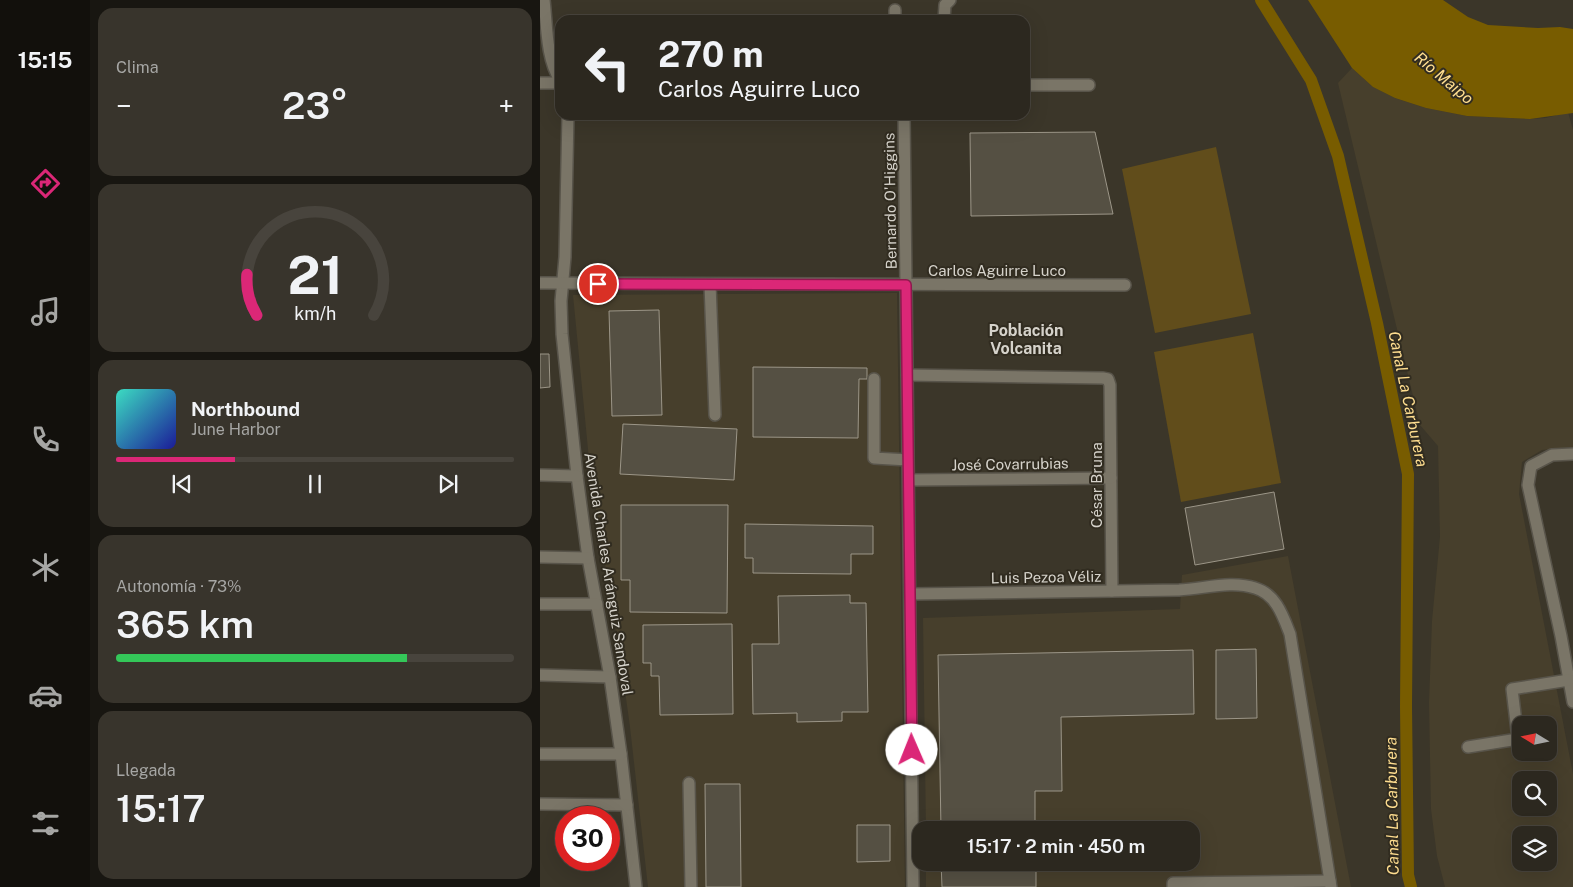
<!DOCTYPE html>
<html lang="es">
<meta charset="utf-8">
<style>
:root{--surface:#2c281f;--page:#38342c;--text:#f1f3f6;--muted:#a6a6a4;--line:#48443d;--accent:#db2777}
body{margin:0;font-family:"Public Sans",sans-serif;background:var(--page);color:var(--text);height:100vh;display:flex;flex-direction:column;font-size:19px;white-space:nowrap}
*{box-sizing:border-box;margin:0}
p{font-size:16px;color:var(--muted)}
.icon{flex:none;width:28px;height:28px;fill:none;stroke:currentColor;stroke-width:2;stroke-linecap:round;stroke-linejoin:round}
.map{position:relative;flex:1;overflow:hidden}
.details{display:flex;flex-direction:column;gap:8px;padding:8px;background:#181611;width:450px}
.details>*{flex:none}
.top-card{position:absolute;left:15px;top:15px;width:475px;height:105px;border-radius:15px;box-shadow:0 5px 20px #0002,0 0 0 1px var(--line);background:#2c281f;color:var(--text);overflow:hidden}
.needle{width:32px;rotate:280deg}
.buttons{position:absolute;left:972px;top:716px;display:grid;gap:10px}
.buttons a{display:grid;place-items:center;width:45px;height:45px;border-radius:10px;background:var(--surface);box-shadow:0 5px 20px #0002,0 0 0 1px var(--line);font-size:25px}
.speed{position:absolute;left:15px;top:806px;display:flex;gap:10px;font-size:25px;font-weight:700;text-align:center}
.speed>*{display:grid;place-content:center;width:65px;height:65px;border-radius:50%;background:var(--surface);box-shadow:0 5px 20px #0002,0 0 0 1px var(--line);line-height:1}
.speed .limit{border:8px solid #d22;background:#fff;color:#111}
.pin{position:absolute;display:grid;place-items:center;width:42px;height:42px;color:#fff;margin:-21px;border:2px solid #fff;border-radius:50%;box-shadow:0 1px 5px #0007}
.me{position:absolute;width:55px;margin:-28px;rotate:359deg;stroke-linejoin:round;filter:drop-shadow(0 0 4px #0008)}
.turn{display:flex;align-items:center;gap:18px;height:105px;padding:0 20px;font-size:22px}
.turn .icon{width:65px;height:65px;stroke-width:2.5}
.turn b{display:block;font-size:35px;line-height:42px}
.big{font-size:38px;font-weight:600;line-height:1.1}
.details .card{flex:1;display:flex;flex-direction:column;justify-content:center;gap:8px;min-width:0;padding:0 18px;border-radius:15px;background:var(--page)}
.details .dial{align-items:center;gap:0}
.dial svg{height:130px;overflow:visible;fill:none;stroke:var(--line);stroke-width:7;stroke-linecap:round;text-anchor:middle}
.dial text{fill:var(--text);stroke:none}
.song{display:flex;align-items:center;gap:15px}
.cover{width:60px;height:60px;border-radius:8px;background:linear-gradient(135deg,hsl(170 70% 55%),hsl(240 70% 35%))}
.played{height:5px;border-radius:2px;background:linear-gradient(90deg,var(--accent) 30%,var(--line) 30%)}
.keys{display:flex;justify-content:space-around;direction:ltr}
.heat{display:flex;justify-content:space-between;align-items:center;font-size:28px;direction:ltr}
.charge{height:8px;border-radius:4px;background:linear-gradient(90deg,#34c759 73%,var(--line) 0)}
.trip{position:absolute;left:372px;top:821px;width:288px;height:50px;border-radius:15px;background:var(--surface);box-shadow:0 5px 20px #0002,0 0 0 1px var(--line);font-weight:600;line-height:50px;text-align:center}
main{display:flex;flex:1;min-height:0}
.tab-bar{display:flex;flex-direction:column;width:90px;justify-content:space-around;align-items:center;background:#12100c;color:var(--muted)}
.tab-bar .icon{width:35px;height:35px}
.tab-bar .on{color:var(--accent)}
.tab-bar b{font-size:22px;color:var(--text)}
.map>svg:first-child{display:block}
.built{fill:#473f2c;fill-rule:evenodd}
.green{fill:#614d1b}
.water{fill:#785c00}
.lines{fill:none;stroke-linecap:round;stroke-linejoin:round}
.canal{stroke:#785c00;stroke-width:12}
.building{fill:#555043;stroke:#9c9688}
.minor-casing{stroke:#58544a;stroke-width:14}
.minor{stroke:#7a7567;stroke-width:11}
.route-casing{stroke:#8e194d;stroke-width:12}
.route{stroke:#db2777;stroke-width:9}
.labels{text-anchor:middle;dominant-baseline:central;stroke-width:4;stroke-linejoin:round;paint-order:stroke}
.street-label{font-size:15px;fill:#d6d3cb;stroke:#312c20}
.water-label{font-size:16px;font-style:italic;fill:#fedd8f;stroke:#312c20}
.neighbourhood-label{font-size:16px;font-weight:bold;fill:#d6d3cb;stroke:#312c20}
</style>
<main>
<nav class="tab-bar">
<b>15:15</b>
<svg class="icon on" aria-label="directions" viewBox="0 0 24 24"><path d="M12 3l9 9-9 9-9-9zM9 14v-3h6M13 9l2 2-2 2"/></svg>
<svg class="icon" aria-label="music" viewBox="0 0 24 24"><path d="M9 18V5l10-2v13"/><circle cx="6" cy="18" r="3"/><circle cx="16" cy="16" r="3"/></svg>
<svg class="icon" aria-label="phone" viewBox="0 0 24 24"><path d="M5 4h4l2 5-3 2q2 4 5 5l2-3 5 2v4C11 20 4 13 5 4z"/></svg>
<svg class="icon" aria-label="climate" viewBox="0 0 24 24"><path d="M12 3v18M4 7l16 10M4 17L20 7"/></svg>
<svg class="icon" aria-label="car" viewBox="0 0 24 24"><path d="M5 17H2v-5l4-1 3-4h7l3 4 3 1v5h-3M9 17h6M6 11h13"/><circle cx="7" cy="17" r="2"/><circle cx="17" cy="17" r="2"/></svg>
<svg class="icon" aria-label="filters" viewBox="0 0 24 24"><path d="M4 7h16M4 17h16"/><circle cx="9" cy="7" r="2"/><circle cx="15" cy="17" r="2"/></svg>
</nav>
<section class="details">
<div class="card"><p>Clima</p>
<div class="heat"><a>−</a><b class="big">23°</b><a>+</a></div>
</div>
<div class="card dial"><svg viewBox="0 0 100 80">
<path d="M14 69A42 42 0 1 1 86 69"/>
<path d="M14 69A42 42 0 0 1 8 44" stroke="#db2777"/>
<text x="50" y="56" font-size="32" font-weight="700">21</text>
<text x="50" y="72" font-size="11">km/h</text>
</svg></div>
<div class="card">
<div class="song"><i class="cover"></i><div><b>Northbound</b><p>June Harbor</p></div></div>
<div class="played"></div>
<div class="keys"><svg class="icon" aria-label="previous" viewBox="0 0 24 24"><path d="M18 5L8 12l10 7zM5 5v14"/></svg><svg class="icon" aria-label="pause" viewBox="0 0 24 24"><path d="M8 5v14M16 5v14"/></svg><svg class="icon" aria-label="next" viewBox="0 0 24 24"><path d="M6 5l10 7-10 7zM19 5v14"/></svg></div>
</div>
<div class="card"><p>Autonomía · 73%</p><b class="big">365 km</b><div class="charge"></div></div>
<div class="card"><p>Llegada</p><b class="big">15:17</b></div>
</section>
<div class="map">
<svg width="1033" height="887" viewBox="0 0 1033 887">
<rect width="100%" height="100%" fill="#3b3629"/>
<g class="built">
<path d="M 812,68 L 833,87 L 855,98 L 886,108 L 927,116 L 990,119 L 1006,118 L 1028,112 L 1033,130 L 1033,447 L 1002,450 L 982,462 L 979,494 L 1033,774 L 1033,887 L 905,887 L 903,879 L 897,856 L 891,809 L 889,703 L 892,621 L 900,537 L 898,446 L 880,425 L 798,83 ZM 981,725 L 1009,725 L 1009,752 L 981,752 ZM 981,780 L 1009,780 L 1009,808 L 981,808 ZM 981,835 L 1009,835 L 1009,862 L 981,862 Z"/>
<path d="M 357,293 L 365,887 L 108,887 L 90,727 L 78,640 L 51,480 L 33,295 Z"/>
<path d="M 748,556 L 811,887 L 386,887 L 386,863 L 651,862 L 651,830 L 386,830 L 383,618 L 640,609 L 642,575 Z"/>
</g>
<g class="green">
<path d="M 676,147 L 711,314 L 615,333 L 582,169 Z"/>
<path d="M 713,333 L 741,483 L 641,502 L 614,352 Z"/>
</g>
<path class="water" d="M 768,0 L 903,0 L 928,17 L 948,25 L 998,28 L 1020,27 L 1033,29 L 1033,113 L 990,119 L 927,116 L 886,108 L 855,98 L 833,87 L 812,68 Z"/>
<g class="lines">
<path class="canal" d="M 721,0 L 771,80 L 798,156 L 837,323 L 868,474 L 866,706 L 868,875 L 871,887"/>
</g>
<g class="building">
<path d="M 555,132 L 573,214 L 431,216 L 430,133 Z"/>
<path d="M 119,310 L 122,415 L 72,416 L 69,311 Z"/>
<path d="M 0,354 L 9,354 L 10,387 L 0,388 Z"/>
<path d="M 213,367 L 327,368 L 327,379 L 319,379 L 318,438 L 213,437 Z"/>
<path d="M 83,424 L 197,429 L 194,480 L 80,474 Z"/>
<path d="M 734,492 L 744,549 L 655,565 L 645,508 Z"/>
<path d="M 81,505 L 188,505 L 187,613 L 90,612 L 90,580 L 81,580 Z"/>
<path d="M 205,524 L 333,526 L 333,554 L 311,554 L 311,574 L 213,573 L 213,558 L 205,558 Z"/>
<path d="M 310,595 L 310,603 L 326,603 L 328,712 L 302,712 L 302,721 L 257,722 L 257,713 L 213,714 L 212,644 L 239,644 L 238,596 Z"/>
<path d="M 192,624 L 193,714 L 120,715 L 119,676 L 111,676 L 111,663 L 103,663 L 103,625 Z"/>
<path d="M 716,649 L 717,718 L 676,719 L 676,650 Z"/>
<path d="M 653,650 L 654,714 L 521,717 L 522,791 L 495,791 L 495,830 L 401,830 L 398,655 Z"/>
<path d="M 165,784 L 200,784 L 201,887 L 166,887 Z"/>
<path d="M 317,825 L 350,825 L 350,861 L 317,862 Z"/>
<path d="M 401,862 L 496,862 L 496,887 L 402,887 Z"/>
</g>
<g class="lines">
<g class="minor-casing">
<g id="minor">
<path d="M 4,0 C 7,25 6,58 20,80"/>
<path d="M 355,20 L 355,10"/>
<path d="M 404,20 L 405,5 L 410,0"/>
<path d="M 0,83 L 20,83"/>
<path d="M 485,85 L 549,85"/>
<path d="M 28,115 L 25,257 L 21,301 L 22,334 L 37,476 L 48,558 L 70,677 L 81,754 L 96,887"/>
<path d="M 364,115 L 373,887"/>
<path d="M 0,283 L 585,285"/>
<path d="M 170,284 L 175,415"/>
<path d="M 367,375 L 563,378 L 568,379 L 570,385 L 572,591"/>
<path d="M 334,379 L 334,458 L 368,460"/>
<path d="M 1033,454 L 1012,455 L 991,466 L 988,485 L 1021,636 L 1033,702"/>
<path d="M 0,475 L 37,476"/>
<path d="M 369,480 L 571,478"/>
<path d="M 0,557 L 48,558"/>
<path d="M 370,594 C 460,592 550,592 639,590 C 664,589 691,580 715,588 C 736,594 743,616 750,634 L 791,887"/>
<path d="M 0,604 L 57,604"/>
<path d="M 0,675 L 70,677"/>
<path d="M 928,747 L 978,739 L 972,689 L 1029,680"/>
<path d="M 0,754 L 81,754"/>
<path d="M 149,783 L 151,887"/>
<path d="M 0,804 L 87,805"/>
<path d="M 633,887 L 633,883 L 790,881"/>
</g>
</g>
<use href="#minor" class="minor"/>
</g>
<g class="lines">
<g class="route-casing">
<path id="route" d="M 58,284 L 366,285 L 372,750"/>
</g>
<use href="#route" class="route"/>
</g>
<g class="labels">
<g class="street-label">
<text transform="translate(350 201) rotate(-91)">Bernardo O'Higgins</text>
<text x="457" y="270">Carlos Aguirre Luco</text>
<text transform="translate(470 464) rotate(-1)">José Covarrubias</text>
<text transform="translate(556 485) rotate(-90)">César Bruna</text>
<text transform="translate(69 574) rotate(81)">Avenida Charles Aránguiz Sandoval</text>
<text transform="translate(506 577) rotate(-1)">Luis Pezoa Véliz</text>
</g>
<g class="water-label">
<text transform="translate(904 78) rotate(40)">Río Maipo</text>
<text transform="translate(868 399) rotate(78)">Canal La Carburera</text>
<text transform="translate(852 806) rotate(-91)">Canal La Carburera</text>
</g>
<g class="neighbourhood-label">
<text x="486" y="330">Población<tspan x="486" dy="18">Volcanita</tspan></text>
</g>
</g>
</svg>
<div class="buttons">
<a><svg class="needle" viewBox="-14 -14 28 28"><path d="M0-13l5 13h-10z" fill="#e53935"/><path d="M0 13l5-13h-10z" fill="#a6a6a4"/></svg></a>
<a><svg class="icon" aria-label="search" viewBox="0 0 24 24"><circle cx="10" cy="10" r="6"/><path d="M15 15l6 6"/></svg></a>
<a><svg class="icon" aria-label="layers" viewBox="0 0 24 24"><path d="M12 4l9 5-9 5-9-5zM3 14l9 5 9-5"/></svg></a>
</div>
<div class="speed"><div class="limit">30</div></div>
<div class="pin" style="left:58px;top:284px;background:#d93025"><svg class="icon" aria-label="arrive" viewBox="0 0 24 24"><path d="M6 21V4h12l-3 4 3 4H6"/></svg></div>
<svg class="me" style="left:372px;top:750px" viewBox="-20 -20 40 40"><circle r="19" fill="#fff"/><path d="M0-13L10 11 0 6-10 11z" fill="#db2777"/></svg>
<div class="trip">15:17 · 2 min · 450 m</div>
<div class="top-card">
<div class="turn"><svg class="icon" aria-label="left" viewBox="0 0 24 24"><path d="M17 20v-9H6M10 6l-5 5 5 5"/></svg><div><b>270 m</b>Carlos Aguirre Luco</div></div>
</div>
</div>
</main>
